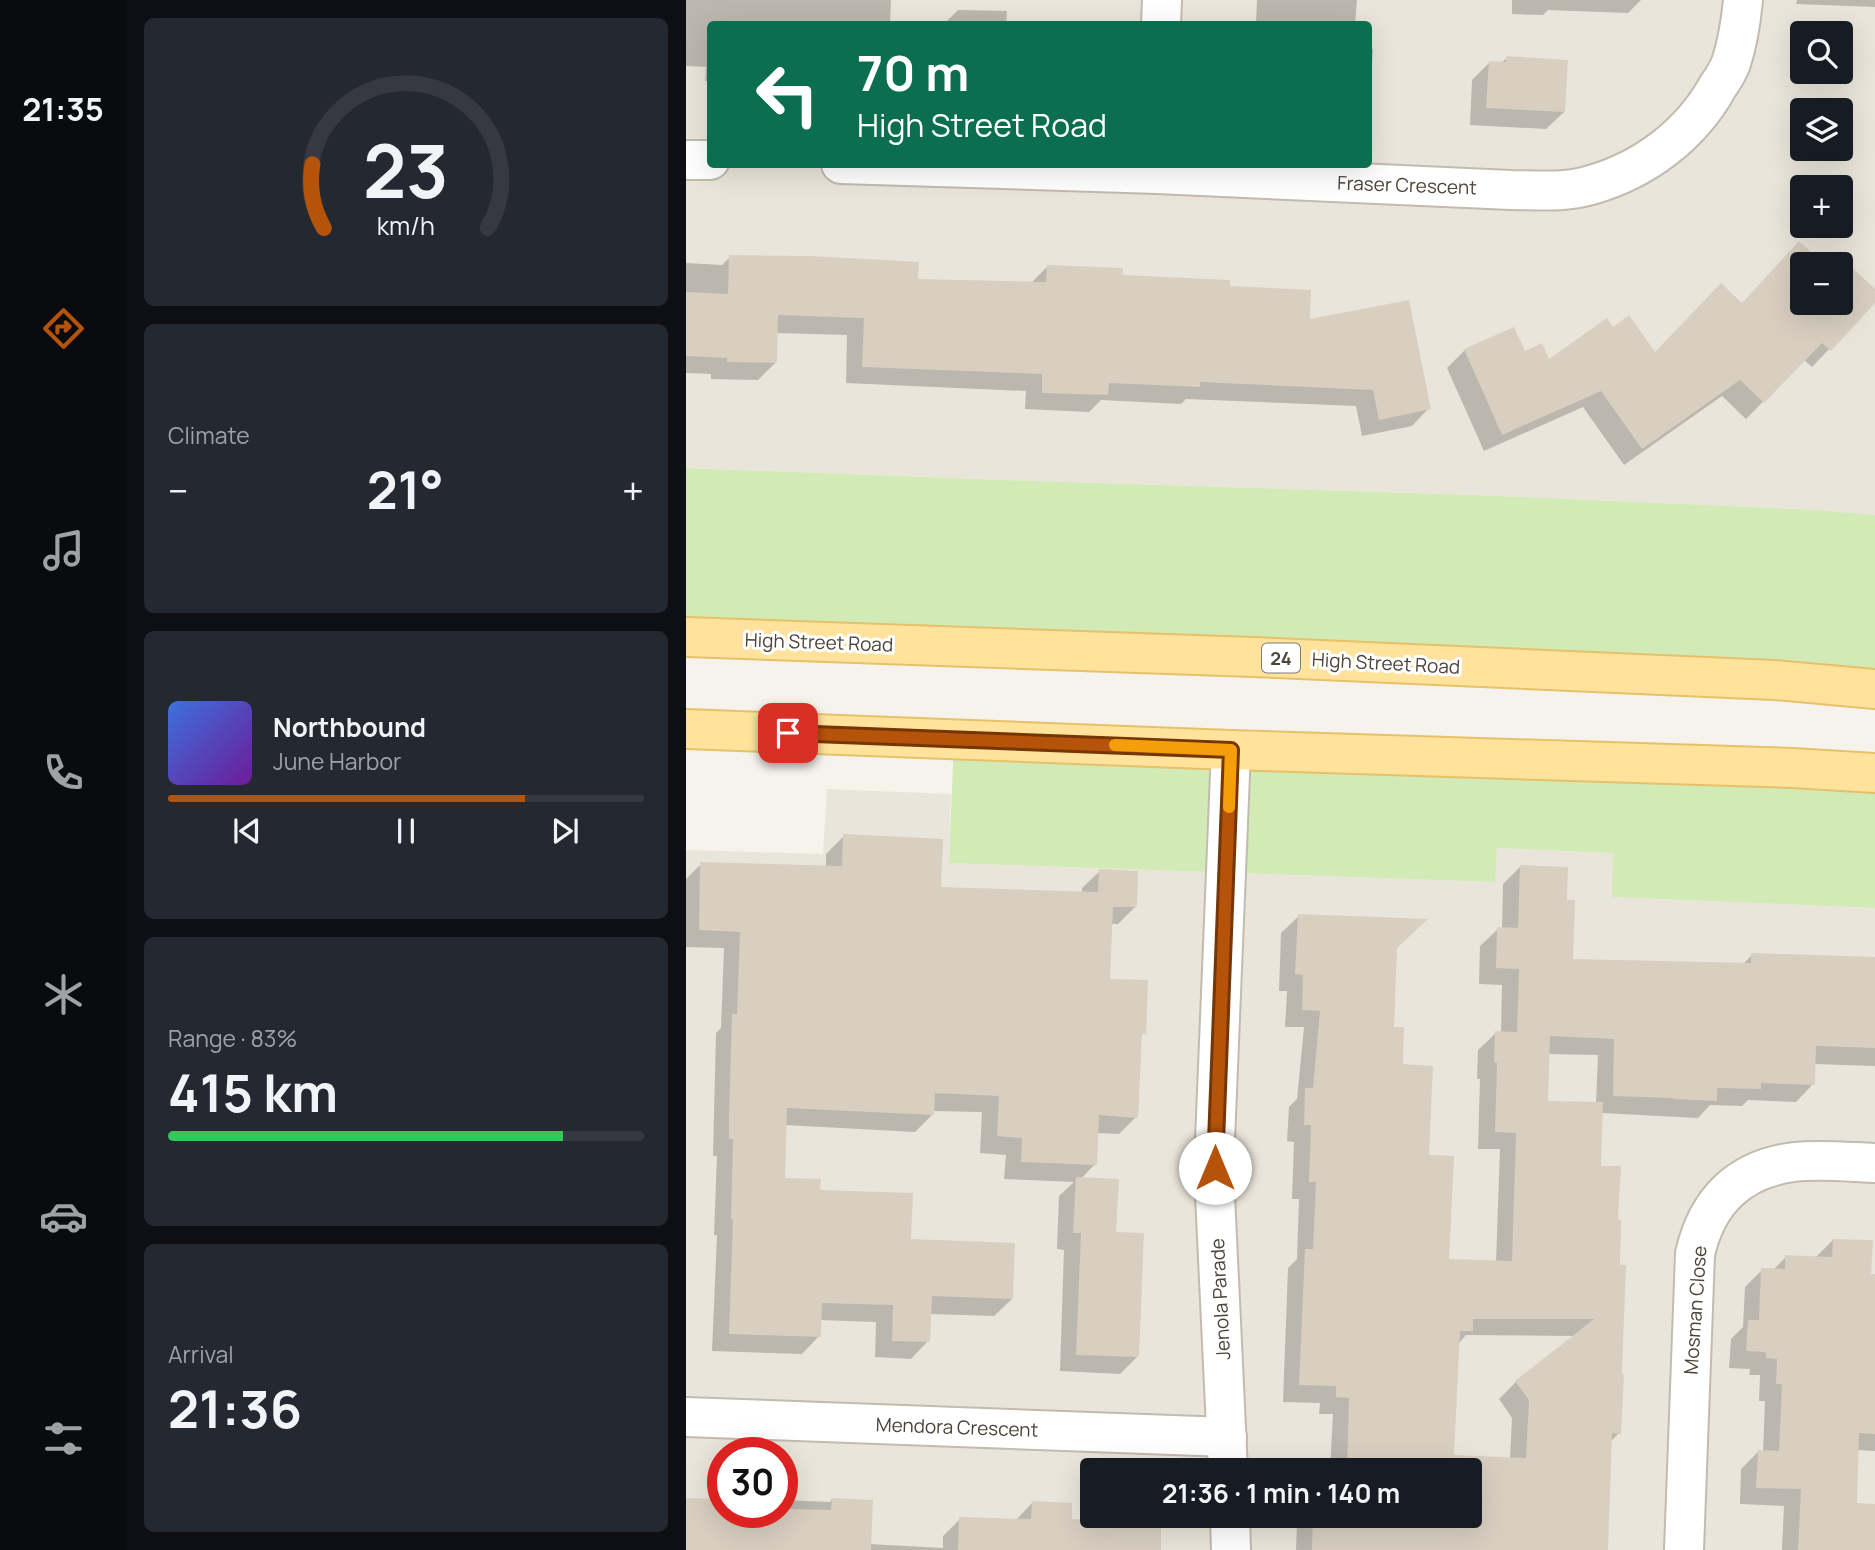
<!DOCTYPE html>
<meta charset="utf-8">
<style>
:root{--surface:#171b24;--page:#242831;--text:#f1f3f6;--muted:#9ea1a6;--line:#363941;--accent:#b45309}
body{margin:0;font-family:Manrope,sans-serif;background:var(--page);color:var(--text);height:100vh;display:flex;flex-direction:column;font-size:26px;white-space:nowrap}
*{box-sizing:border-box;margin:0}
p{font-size:23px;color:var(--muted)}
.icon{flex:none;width:38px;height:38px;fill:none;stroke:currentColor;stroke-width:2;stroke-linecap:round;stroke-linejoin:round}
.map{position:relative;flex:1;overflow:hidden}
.drawer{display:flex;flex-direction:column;gap:18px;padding:18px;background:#0d0f14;width:560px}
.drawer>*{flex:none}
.top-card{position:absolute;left:21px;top:21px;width:665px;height:147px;border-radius:7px;box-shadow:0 7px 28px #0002;background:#0b6e4f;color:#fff;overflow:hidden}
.controls{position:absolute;left:1104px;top:21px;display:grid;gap:14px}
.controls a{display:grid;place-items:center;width:63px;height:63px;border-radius:7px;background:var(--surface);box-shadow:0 7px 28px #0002;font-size:35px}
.speed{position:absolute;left:21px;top:1437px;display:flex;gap:14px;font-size:35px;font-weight:700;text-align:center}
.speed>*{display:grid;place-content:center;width:91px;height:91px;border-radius:50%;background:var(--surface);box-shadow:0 7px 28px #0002;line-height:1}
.speed .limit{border:10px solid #d22;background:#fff;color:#111}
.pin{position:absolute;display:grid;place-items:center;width:60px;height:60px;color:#fff;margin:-30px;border-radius:14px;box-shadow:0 4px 10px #0006}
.me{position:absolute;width:77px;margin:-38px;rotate:0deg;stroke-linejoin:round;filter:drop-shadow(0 0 5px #0008)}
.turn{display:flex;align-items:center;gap:24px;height:147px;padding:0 35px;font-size:32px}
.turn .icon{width:91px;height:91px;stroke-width:2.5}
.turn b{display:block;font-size:49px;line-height:60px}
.big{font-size:52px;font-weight:700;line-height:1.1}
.drawer .card{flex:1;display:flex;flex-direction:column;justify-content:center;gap:10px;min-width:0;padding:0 24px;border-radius:10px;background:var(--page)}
.drawer .dial{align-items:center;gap:0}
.dial svg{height:182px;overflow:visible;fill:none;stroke:var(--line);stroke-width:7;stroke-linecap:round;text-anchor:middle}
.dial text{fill:var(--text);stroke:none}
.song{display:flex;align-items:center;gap:21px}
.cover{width:84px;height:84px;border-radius:10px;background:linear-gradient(135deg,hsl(220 70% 55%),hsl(280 70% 35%))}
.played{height:7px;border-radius:4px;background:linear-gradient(90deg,var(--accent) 75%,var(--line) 75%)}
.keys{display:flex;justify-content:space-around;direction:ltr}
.heat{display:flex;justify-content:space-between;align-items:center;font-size:38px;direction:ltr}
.charge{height:10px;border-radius:5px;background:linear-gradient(90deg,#34c759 83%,var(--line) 0)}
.trip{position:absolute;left:394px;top:1458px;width:402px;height:70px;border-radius:7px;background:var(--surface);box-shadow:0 7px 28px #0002;font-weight:700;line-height:70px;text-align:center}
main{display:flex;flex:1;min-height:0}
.tabs{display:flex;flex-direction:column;width:126px;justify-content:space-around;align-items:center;background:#090b0e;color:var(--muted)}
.tabs .icon{width:49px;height:49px}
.tabs .current{color:var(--accent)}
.tabs b{font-size:32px;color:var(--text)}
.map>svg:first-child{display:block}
.residential{fill:#eae5da;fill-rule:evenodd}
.green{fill:#d2eab5}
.shadow{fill:#0003;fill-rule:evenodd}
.building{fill:#d8cfc1;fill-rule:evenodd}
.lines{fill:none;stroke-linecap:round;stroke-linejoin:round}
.minor-casing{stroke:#c2bbae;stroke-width:42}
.major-casing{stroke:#e6c16a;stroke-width:42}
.minor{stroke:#fff;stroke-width:38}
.major{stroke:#ffe39c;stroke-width:38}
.route-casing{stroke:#753606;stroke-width:18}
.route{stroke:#b45309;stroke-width:12}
.slow{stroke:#f59e0b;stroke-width:12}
.labels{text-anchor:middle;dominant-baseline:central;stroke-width:6;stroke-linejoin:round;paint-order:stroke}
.shield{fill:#fff;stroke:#817c74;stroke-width:2}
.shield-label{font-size:18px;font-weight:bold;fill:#4b4439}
.street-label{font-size:19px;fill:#4b4439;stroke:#fff}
</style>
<main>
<nav class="tabs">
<b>21:35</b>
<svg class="icon current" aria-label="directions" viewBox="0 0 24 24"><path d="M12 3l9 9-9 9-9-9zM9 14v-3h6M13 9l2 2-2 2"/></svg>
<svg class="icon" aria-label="music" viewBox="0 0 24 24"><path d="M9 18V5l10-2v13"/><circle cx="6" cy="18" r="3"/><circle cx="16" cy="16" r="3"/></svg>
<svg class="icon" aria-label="phone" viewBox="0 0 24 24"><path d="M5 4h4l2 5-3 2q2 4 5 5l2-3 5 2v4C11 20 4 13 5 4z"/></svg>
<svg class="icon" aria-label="climate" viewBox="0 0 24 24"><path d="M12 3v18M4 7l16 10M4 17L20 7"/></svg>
<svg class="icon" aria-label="car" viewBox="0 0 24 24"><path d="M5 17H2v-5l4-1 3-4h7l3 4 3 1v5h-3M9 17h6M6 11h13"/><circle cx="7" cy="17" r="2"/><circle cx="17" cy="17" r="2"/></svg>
<svg class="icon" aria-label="filters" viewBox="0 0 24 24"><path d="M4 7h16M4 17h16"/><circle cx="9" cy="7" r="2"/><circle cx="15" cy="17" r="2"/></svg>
</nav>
<section class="drawer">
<div class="card dial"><svg viewBox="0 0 100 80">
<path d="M14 69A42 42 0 1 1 86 69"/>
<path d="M14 69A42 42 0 0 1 9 41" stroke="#b45309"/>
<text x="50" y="56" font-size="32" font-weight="700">23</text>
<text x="50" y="72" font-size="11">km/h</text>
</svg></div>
<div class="card"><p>Climate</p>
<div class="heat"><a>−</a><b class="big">21°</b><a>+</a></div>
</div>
<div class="card">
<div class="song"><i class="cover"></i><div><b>Northbound</b><p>June Harbor</p></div></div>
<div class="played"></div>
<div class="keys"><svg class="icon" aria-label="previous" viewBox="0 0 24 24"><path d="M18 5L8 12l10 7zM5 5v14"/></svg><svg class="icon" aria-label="pause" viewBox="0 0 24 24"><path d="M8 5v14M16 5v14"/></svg><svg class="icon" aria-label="next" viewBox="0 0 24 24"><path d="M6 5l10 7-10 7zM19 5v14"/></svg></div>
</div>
<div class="card"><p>Range · 83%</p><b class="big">415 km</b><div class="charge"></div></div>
<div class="card"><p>Arrival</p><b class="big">21:36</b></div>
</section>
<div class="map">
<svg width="1189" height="1550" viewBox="0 0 1189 1550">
<rect width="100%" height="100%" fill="#f6f3ec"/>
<g class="residential">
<path d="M 0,0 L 1189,0 L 1189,515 L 1131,510 L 790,495 L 348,481 L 0,468 ZM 24,24 L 682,24 L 682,164 L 24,164 ZM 1116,33 L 1155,33 L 1155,72 L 1116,72 ZM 1116,110 L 1155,110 L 1155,149 L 1116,149 ZM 1116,187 L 1155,187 L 1155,226 L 1116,226 ZM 1116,264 L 1155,264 L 1155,303 L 1116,303 Z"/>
<path d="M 141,789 L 265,794 L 263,863 L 808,882 L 811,848 L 928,853 L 927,897 L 1189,908 L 1189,1550 L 0,1550 L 0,850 L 137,854 ZM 37,1452 L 96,1452 L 96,1512 L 37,1512 ZM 406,1470 L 784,1470 L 784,1516 L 406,1516 Z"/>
</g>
<g class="green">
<path d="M 0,468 L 348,481 L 790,495 L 1131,510 L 1189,515 L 1189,689 L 0,637 Z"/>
<path d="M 268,739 L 1189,773 L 1189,908 L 926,897 L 927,853 L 811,848 L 809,882 L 263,863 Z"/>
</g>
<g class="shadow">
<path d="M 0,0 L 205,0 L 204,24 L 24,24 L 24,81 L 19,81 L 20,67 L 0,66 Z"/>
<path d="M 571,0 L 671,0 L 669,24 L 570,24 Z"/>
<path d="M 826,0 L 955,0 L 942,13 L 862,10 L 857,15 L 826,14 Z"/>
<path d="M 1111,0 L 1189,0 L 1189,7 L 1110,4 Z"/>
<path d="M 272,10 L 321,11 L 320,24 L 258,24 Z"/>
<path d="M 682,48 L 687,49 L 685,80 L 682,83 Z"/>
<path d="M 821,58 L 878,112 L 860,129 L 784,125 L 786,80 L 804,62 L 815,63 Z"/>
<path d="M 1113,244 L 1135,264 L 1116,264 L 1116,303 L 1155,303 L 1155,264 L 1137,264 L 1148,253 L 1189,301 L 1126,367 L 1118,360 L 1060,419 L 1036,396 L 938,465 L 897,407 L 798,451 L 761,368 L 779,350 L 838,353 L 862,362 L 926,329 L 968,354 L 1056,305 Z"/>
<path d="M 44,257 L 230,281 L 345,283 L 361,267 L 435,277 L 542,288 L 622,322 L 743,408 L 726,426 L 676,436 L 670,406 L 500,399 L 495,404 L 415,400 L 403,412 L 339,409 L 340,391 L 160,383 L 161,335 L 90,333 L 90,362 L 72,380 L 25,379 L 25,374 L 0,373 L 0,263 L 36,265 Z"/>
<path d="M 158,836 L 253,889 L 396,894 L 396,888 L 414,871 L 449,907 L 432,924 L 425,924 L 423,980 L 458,1033 L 454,1037 L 450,1117 L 433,1134 L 411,1133 L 409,1164 L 395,1179 L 428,1234 L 452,1356 L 434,1374 L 374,1371 L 378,1250 L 371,1249 L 373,1196 L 388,1182 L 318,1179 L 320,1155 L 294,1153 L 296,1112 L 247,1111 L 247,1114 L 229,1132 L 99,1125 L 97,1180 L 133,1191 L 326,1299 L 308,1316 L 244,1314 L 242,1341 L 225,1359 L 189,1357 L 190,1322 L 133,1320 L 133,1336 L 116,1354 L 26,1351 L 31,1235 L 28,1235 L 31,1156 L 27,1156 L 30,1033 L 35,1028 L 38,948 L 0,947 L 0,879 L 15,864 L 140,868 L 140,854 Z"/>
<path d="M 834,867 L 879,902 L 885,960 L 1056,965 L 1066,955 L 1189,958 L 1189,1066 L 1128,1064 L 1127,1084 L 1110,1102 L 1062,1100 L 1056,1106 L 1024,1105 L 1012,1118 L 915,1113 L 914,1167 L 930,1221 L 933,1433 L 924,1442 L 920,1550 L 610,1550 L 611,1523 L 619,1516 L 784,1516 L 784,1470 L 644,1470 L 647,1414 L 633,1414 L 634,1403 L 597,1402 L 602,1268 L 611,1259 L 613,1199 L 606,1199 L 608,1142 L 601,1141 L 603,1107 L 611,1099 L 618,1027 L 599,1027 L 601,991 L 593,991 L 595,933 L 613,916 L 709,948 L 706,1028 L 715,1066 L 741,1157 L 762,1261 L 810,1263 L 814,1149 L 792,1149 L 794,1079 L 791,1079 L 792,1050 L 810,1033 L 815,1033 L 816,985 L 793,984 L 794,946 L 812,929 L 816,929 L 817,884 ZM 862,1054 L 912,1055 L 910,1104 L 860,1103 ZM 780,1335 L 890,1336 L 830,1382 L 813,1399 L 826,1418 L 824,1459 L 767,1457 L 772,1344 Z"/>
<path d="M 1147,1240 L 1184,1276 L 1189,1276 L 1189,1451 L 1171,1450 L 1169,1505 L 1189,1550 L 1096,1550 L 1098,1506 L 1054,1504 L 1055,1469 L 1072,1452 L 1077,1452 L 1079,1401 L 1073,1401 L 1074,1375 L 1063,1375 L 1064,1369 L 1043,1368 L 1045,1339 L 1057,1327 L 1059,1287 L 1076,1270 L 1087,1270 L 1100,1257 L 1129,1258 Z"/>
<path d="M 146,1499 L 183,1544 L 257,1548 L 257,1536 L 274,1519 L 330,1520 L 346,1503 L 384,1520 L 470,1550 L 0,1550 L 0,1500 L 37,1501 L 37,1512 L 96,1512 L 96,1500 L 144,1502 Z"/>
</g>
<g class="building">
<path d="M 820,56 L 882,60 L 879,112 L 800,108 L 803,61 L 820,62 Z"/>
<path d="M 1113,241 L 1137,263 L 1148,251 L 1189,289 L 1189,303 L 1145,351 L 1136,343 L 1078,403 L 1054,380 L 956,449 L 915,391 L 816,435 L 778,349 L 828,327 L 839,351 L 856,343 L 863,359 L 921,318 L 927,327 L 943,315 L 969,352 L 1035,283 L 1056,303 ZM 1116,264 L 1155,264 L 1155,303 L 1116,303 Z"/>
<path d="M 43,255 L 124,256 L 233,262 L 232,279 L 360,282 L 361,265 L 437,268 L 437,275 L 544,280 L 544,286 L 625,290 L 624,319 L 723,300 L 745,409 L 693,420 L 687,390 L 514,382 L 514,387 L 423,383 L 422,395 L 356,393 L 356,374 L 176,367 L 178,318 L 92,315 L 91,363 L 41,362 L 41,358 L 0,356 L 0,292 L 42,294 Z"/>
<path d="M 157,834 L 257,839 L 255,887 L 412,892 L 413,869 L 452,871 L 451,907 L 427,907 L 424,979 L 462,980 L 460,1034 L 456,1034 L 452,1118 L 413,1115 L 411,1165 L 335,1162 L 336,1138 L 311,1136 L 313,1096 L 249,1093 L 248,1115 L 101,1108 L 99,1178 L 135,1179 L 134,1190 L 227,1193 L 225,1239 L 329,1243 L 327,1299 L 246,1296 L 244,1342 L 206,1341 L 207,1305 L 136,1303 L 135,1337 L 43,1334 L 47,1219 L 45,1219 L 47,1139 L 43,1139 L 43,1117 L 46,1014 L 51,1014 L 54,932 L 13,930 L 14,862 L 156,866 Z"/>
<path d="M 834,865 L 882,867 L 881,900 L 889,900 L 887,959 L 1065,963 L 1065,953 L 1189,957 L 1189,1048 L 1130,1046 L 1129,1085 L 1075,1083 L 1075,1089 L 1031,1088 L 1031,1101 L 987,1099 L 987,1098 L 927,1096 L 928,1039 L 864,1036 L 862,1101 L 917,1102 L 915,1166 L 935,1166 L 932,1219 L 935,1220 L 934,1265 L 940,1265 L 936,1374 L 938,1374 L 935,1434 L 926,1433 L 922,1550 L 626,1550 L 627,1516 L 784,1516 L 784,1470 L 659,1470 L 661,1470 L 663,1398 L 650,1397 L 650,1386 L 613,1385 L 619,1249 L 627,1249 L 630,1182 L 623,1182 L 625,1125 L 618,1125 L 619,1088 L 627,1088 L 634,1011 L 616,1010 L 617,975 L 609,974 L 612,914 L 742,919 L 711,948 L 708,1027 L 718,1027 L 717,1064 L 747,1066 L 743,1155 L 768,1156 L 763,1259 L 826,1261 L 830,1133 L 809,1132 L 811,1063 L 808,1062 L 809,1031 L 831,1032 L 833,969 L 810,968 L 811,927 L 832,928 ZM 787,1319 L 908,1319 L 829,1381 L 843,1400 L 840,1458 L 768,1455 L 774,1331 L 787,1331 Z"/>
<path d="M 390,1177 L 433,1179 L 430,1232 L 458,1233 L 453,1357 L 390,1355 L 395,1233 L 387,1233 Z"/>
<path d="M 1147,1239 L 1187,1240 L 1185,1274 L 1189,1274 L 1189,1434 L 1173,1433 L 1171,1503 L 1189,1504 L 1189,1550 L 1112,1550 L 1115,1489 L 1070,1488 L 1072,1450 L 1093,1451 L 1096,1384 L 1090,1384 L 1091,1359 L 1080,1358 L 1080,1352 L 1060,1351 L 1062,1320 L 1073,1320 L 1075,1268 L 1099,1269 L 1099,1255 L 1146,1257 Z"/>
<path d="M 0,1498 L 33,1499 L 32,1512 L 96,1512 L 96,1509 L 145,1510 L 146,1498 L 187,1500 L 185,1550 L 0,1550 Z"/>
<path d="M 346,1501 L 386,1503 L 386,1519 L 475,1523 L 475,1550 L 272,1550 L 273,1517 L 345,1519 Z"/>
</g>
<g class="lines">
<g class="minor-casing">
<g id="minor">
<path d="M 475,24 L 476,0"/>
<path d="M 0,160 L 24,160"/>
<path d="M 155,164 L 471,174 L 825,190 C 851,190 880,193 905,185 C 958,170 1005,135 1032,86 C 1037,79 1042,71 1045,63 C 1052,42 1055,21 1057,0"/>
<path d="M 0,1417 L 541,1437"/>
<path d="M 542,1470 L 529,1195 L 529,1140 L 545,750"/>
<path d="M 544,1516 L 545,1550"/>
<path d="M 998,1550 L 1009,1254 C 1021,1201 1053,1169 1108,1162 C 1135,1159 1162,1162 1189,1163"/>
</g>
</g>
<g class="major-casing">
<g id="major">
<path d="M 0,637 L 567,657 L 1089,680 L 1189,689"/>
<path d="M 0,729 L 545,750 L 1107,768 L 1189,773"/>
</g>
</g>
<use href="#minor" class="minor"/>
<use href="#major" class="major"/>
</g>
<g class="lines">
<g class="route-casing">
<path id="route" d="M 102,733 L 545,750 L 529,1168"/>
</g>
<use href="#route" class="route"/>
<path class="slow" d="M 429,745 L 545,750 L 543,807"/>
</g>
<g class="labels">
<rect class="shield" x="576" y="643.5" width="38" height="29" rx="5"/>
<g class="shield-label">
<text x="595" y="658">24</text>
</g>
<g class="street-label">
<text transform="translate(721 185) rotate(2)">Fraser Crescent</text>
<text transform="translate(133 642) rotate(2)">High Street Road</text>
<text transform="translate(700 663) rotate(3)">High Street Road</text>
<text transform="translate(534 1299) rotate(-93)">Jenola Parade</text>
<text transform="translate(1009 1310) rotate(-86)">Mosman Close</text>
<text transform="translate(271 1427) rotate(2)">Mendora Crescent</text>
</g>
</g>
</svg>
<div class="controls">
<a><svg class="icon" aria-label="search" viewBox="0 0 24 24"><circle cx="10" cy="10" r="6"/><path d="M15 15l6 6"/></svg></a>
<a><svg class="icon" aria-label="layers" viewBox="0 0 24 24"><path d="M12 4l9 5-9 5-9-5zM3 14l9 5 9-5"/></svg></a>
<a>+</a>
<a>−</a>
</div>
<div class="speed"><div class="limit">30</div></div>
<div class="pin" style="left:102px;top:733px;background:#d93025"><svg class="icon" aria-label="arrive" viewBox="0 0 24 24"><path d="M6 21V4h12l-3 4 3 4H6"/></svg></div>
<svg class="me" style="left:529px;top:1168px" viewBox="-20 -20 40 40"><circle r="19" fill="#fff"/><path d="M0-13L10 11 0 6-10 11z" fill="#b45309"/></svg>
<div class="trip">21:36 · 1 min · 140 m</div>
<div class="top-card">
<div class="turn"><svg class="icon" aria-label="left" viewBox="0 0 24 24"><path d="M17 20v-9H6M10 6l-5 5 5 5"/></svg><div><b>70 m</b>High Street Road</div></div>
</div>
</div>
</main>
